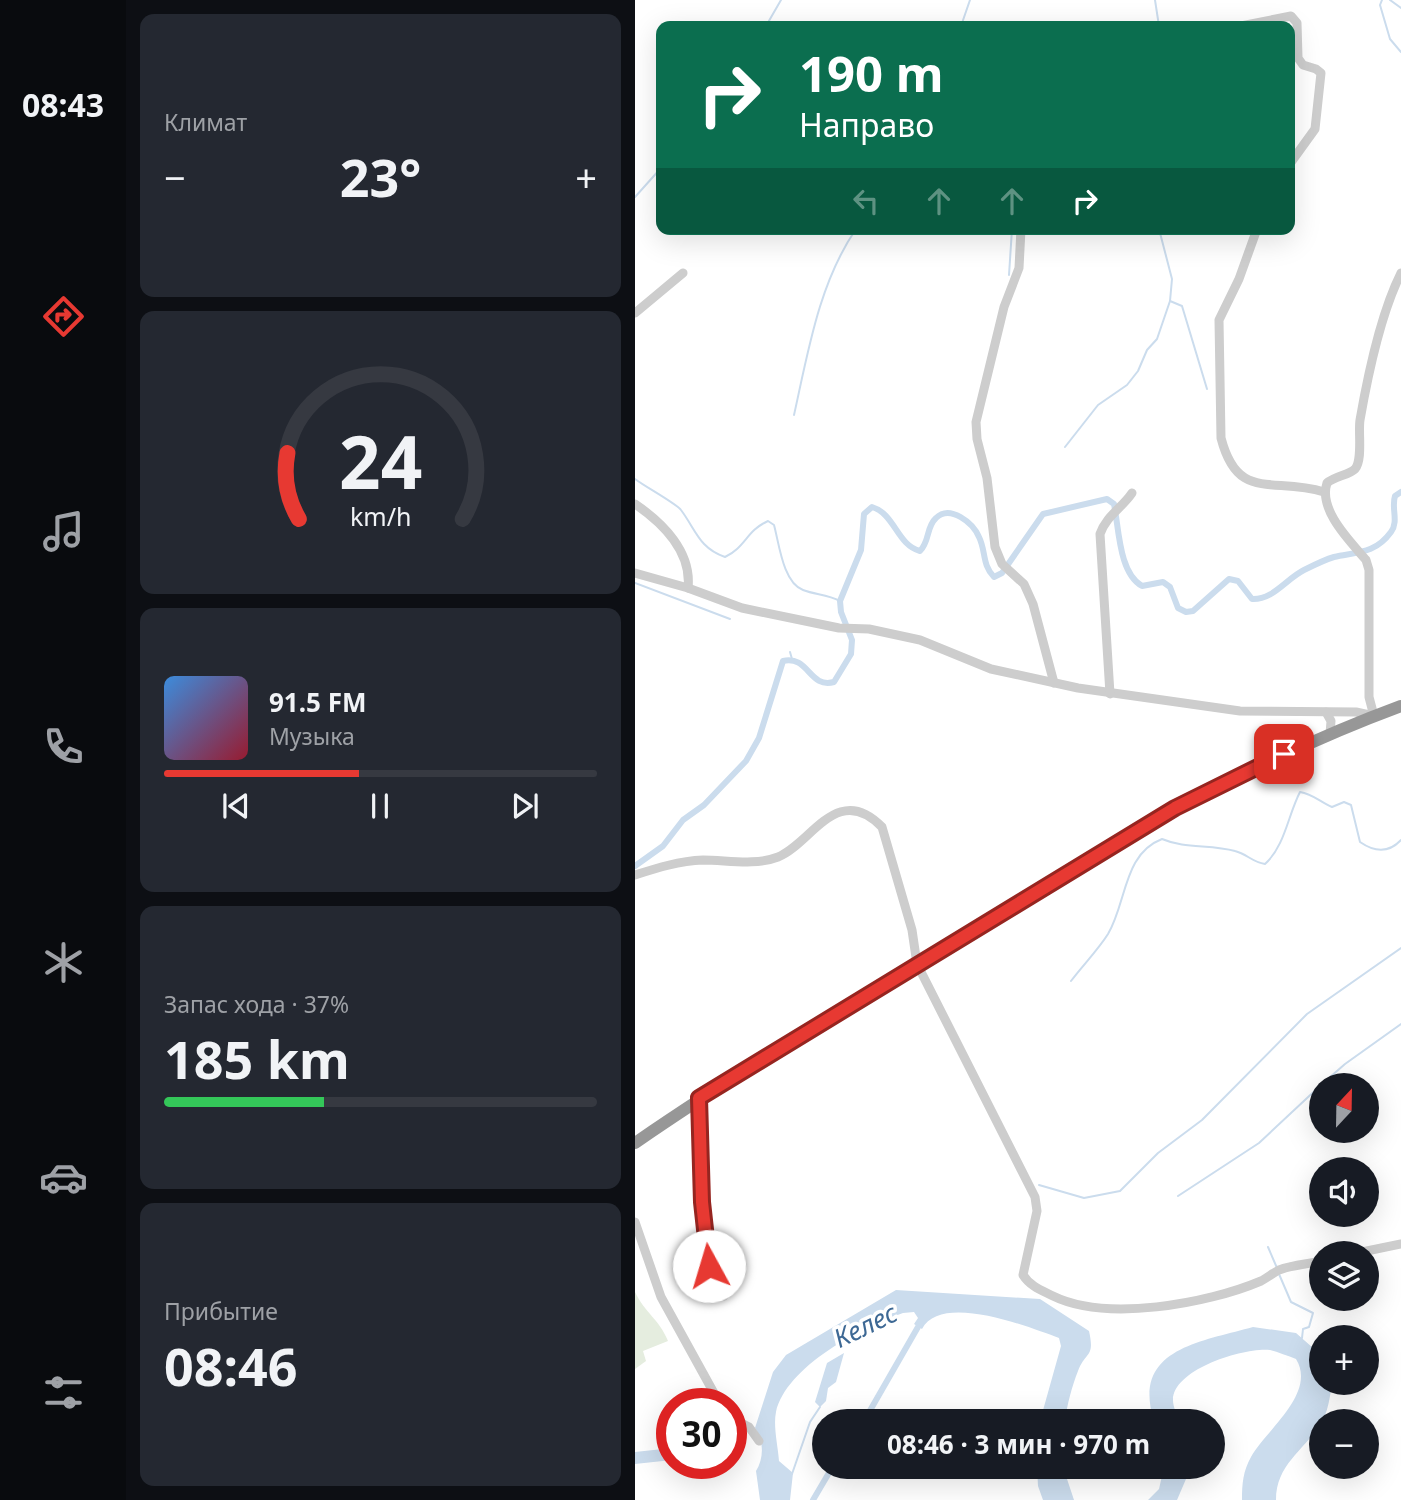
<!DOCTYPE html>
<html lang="ru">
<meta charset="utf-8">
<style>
:root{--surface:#171b24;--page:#242831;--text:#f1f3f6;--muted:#9ea1a6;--line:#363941;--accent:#e73932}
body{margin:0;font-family:"Noto Sans",sans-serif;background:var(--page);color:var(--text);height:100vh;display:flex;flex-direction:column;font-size:26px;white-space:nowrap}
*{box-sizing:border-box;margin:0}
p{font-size:23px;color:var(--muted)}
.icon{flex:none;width:38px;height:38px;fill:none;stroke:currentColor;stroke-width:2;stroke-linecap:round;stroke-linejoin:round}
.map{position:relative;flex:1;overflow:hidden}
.side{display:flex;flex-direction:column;gap:14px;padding:14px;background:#0d0f14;width:509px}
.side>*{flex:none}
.guide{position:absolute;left:21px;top:21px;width:639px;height:214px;border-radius:14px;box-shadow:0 7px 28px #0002;background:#0b6e4f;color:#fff;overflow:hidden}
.needle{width:46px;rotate:22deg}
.tools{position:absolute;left:674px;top:1073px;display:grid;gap:14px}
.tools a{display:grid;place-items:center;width:70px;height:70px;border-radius:50%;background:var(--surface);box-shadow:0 7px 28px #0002;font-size:35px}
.speed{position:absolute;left:21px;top:1388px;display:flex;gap:14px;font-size:35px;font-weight:700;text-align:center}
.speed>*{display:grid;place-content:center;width:91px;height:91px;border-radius:50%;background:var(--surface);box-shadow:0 7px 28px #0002;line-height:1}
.speed .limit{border:10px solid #d22;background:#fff;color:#111}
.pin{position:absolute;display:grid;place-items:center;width:60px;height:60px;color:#fff;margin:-30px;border-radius:14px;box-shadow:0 4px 10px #0006}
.me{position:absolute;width:77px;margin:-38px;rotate:354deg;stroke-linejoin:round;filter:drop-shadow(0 0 5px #0008)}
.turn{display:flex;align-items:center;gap:24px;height:147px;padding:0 28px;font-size:32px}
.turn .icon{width:91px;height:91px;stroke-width:2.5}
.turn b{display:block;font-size:49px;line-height:60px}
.lanes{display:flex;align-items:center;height:66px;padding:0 28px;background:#0003;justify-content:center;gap:35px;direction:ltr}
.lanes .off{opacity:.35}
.big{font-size:52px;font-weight:700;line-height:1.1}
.side .tile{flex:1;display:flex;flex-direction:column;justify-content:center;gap:10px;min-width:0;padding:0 24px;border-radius:14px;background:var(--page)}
.side .dial{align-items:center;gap:0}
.dial svg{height:182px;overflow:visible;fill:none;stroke:var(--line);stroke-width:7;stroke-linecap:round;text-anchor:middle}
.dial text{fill:var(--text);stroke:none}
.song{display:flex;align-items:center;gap:21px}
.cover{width:84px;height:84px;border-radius:10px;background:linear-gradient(135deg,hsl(210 70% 55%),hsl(350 70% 35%))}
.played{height:7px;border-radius:4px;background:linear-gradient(90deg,var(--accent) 45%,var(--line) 45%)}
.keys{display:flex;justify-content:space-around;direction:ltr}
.heat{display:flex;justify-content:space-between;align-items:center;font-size:38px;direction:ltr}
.charge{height:10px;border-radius:5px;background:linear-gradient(90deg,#34c759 37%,var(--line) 0)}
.trip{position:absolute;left:177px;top:1409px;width:413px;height:70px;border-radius:35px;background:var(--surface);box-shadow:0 7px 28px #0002;font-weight:700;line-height:70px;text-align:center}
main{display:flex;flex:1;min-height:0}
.menu{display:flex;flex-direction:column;width:126px;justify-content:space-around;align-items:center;background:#090b0e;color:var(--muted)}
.menu .icon{width:49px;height:49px}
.menu .current{color:var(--accent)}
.menu b{font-size:32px;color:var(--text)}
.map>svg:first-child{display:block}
.green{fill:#e5eddf}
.water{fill:#cbdced}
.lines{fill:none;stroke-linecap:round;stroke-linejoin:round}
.stream{stroke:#cbdced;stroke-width:2}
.canal{stroke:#cbdced;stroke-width:6}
.minor{stroke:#cdcdcd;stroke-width:9}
.highway{stroke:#979797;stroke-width:12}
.route-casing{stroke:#962520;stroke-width:18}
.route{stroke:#e73932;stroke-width:12}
.labels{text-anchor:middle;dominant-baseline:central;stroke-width:7;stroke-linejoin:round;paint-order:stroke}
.water-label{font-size:26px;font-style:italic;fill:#3d6894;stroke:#fff}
</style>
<main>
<nav class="menu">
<b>08:43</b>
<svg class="icon current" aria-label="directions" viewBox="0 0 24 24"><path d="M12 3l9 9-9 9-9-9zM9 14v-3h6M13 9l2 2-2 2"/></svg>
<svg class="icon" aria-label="music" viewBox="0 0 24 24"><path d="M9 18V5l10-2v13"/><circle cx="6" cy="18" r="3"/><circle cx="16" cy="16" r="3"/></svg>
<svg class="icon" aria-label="phone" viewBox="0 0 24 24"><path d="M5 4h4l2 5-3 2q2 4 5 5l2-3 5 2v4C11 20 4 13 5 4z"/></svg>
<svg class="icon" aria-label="climate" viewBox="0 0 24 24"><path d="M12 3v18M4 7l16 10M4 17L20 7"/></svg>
<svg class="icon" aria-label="car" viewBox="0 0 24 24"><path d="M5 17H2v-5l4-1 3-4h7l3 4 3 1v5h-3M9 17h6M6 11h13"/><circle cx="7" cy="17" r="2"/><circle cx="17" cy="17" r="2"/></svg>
<svg class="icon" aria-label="filters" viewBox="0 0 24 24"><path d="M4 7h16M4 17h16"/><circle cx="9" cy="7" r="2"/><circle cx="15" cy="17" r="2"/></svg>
</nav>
<section class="side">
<div class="tile"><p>Климат</p>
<div class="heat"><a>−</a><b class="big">23°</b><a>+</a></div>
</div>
<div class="tile dial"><svg viewBox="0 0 100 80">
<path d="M14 69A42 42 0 1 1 86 69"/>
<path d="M14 69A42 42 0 0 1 9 40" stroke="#e73932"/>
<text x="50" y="56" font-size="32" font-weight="700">24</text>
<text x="50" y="72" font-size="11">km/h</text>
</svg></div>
<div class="tile">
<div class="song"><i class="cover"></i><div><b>91.5 FM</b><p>Музыка</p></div></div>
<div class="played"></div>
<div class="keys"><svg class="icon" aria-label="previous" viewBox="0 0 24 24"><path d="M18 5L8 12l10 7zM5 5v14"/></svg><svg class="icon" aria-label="pause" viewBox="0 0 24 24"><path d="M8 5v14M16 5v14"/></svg><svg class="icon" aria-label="next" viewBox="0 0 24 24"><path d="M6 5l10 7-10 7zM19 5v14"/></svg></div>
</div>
<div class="tile"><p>Запас хода · 37%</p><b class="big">185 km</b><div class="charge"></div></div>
<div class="tile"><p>Прибытие</p><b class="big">08:46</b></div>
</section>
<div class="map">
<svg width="766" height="1500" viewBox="0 0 766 1500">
<rect width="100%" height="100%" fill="#fff"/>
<path class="green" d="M 0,1292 C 10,1313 24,1319 33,1341 L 8,1351 L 11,1361 L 0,1369 Z"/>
<g class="water">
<path d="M 261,1290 L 405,1299 L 454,1331 C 460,1358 451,1351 443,1371 C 437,1386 432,1405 430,1421 L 405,1421 L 426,1346 L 424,1338 C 394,1327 306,1292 287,1329 L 279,1324 L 283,1318 L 279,1312 L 268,1313 C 226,1327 151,1367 141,1412 C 138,1426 143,1446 144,1461 L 158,1473 L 155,1500 L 125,1500 L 121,1471 C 129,1458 129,1441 120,1428 L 138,1372 L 151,1355 Z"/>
<path d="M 618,1327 L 661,1333 L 686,1355 L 686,1382 L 697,1383 C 695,1397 693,1413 685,1425 C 668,1451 641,1465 641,1500 L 607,1500 C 607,1484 608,1471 616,1457 C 631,1430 682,1393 661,1359 C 653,1356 643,1352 635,1350 C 610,1347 538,1369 538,1400 C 538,1407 542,1415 545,1421 L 519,1421 C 496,1349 565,1342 618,1327 Z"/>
<path d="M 209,1353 L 201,1382 L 193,1388 L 191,1401 L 185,1407 L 180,1402 L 192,1363 Z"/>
<path d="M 37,1448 L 37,1460 L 0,1464 L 0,1452 Z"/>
<path d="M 402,1467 L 428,1467 L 439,1500 L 408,1500 L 403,1486 Z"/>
<path d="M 529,1467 L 552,1467 L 551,1479 L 542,1500 L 513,1500 L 524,1489 Z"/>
</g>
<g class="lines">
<g class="stream">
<path d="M 520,0 L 524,26"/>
<path d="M 747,0 L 745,5 L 755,39 L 766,52"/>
<path d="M 755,0 L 766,8"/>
<path d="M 131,26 L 146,0"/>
<path d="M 326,26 L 335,0"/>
<path d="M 0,197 L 26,168"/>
<path d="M 374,275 L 377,229"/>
<path d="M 535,301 L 547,306 L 572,389"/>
<path d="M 159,415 C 173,352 184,283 221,229"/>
<path d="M 430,447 L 463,405 L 492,385 L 503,371 L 512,350 L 522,339 L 535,301 L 537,279 L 524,229"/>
<path d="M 0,479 C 9,486 42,504 46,510 C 61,530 64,548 90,557 C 111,547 111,531 133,521 L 139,525 C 144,543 148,583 168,590 C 181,595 192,594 205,601"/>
<path d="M 0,583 L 95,619"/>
<path d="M 155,652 L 157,659"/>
<path d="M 436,981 C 448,965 463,950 473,934 C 492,902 488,854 527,839 C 550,849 576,844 600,851 C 612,854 617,862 630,864 C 650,846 653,815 665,792 C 678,794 685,802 697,807 L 709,802 L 716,805 L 725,842 C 738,851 753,854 766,840"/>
<path d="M 686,1085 L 710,1064 L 766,1024"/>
<path d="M 404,1185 L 449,1198 L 485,1191 L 523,1153 L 567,1120 L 672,1014 L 766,948"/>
<path d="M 543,1196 L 624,1143 L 686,1085"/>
<path d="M 633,1247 L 642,1268"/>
<path d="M 644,1274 L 656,1302 L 678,1313 L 674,1327 L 668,1329 L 667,1338"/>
<path d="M 157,1474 L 175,1422 L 185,1407"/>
</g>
<g class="canal">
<path d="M 0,866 L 28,846 L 48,820 L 69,805 L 111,761 L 124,738 L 148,661 C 174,655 174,689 199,682 L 216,654 L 217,640 L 206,612 L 205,601 L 226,550 L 229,514 L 237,507 C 260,514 262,545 285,551 C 295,541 291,527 301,518 C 315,504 338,523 344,537 C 351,551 347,565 359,577 L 367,573 L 408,514 L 472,499 L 479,504 C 484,529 484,573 507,586 L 528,582 L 535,587 L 543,608 L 551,612 L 558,611 L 594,579 L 603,581 L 617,599 C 638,600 651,579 669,570 C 675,567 692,559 699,557 C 722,552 740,554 756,532 C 764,521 756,508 760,496 L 766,492"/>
<path d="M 229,1421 L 287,1320"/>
<path d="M 178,1500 L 198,1466"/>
</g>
<g class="minor">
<path d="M 606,26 L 656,16 L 662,23 L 663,58 L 668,65 L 681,69 L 686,73 L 680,129 L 654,165"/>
<path d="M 386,229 L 384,268 L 369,307 L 341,422 L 342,439 L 352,478 L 360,547 L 367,564 L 389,584 L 398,604 L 419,683"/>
<path d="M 622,229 L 604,279 L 584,320 L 586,438 C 603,503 638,476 689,492"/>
<path d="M 0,313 L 48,273"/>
<path d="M 0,504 C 28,523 57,552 53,588"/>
<path d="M 0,573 L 53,588 L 107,608 L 204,628 L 234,629 L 285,640 L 356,669 L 443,688 L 605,711 L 721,712 L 739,716 L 734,697 L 734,570 L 731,560 C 715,541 683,510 692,483 C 700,476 714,475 720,469 C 728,460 723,432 725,420 C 733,374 745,315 766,273"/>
<path d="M 475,694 L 465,534 C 471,516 487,508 497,493"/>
<path d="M 691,712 L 696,721 L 695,734"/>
<path d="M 0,875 C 22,868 44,861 68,860 C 92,860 120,866 143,857 C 176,844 202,781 247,827 L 277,930 L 282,964 L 400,1197 L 402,1211 L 388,1275 C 395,1286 406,1290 418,1296 C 471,1322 572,1304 626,1281 C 632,1278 638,1273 644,1270 C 657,1265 673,1264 686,1261"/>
<path d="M 64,1098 C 66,1153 59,1252 89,1296"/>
<path d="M 0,1222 L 26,1297 L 85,1404"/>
<path d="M 722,1253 L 766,1244"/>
<path d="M 96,1418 L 114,1427 L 124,1441"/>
</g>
<path class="highway" d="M 0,1143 C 105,1071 214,1005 322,939 C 466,850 606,765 766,706"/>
</g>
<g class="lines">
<g class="route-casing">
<path id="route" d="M 74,1266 L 67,1202 L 64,1098 L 540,808 L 649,754"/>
</g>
<use href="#route" class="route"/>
</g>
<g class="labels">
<g class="water-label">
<text transform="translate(230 1325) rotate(-26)">Келес</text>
</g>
</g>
</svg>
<div class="tools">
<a><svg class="needle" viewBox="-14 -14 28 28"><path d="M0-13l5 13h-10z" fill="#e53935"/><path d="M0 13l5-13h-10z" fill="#9ea1a6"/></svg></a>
<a><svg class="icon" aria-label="sound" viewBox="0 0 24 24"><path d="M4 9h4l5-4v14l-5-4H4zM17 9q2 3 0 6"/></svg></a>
<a><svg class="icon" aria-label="layers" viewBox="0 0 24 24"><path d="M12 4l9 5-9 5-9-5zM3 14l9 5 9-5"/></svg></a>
<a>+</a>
<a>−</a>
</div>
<div class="speed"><div class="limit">30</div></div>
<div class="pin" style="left:649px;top:754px;background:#d93025"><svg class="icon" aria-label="arrive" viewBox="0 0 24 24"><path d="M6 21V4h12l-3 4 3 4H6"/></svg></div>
<svg class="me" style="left:74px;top:1266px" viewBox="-20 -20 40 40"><circle r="19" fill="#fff"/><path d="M0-13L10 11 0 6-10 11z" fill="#e73932"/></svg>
<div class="trip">08:46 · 3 мин · 970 m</div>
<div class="guide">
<div class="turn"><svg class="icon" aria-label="right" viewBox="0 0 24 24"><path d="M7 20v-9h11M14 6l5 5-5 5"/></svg><div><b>190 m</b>Направо</div></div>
<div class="lanes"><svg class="icon off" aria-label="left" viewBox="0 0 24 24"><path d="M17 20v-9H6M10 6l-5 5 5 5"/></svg><svg class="icon off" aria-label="ahead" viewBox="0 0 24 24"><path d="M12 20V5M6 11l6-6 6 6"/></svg><svg class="icon off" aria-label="ahead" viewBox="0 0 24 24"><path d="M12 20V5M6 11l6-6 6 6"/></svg><svg class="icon" aria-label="right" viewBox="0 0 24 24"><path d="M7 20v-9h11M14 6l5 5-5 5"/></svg></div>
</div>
</div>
</main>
